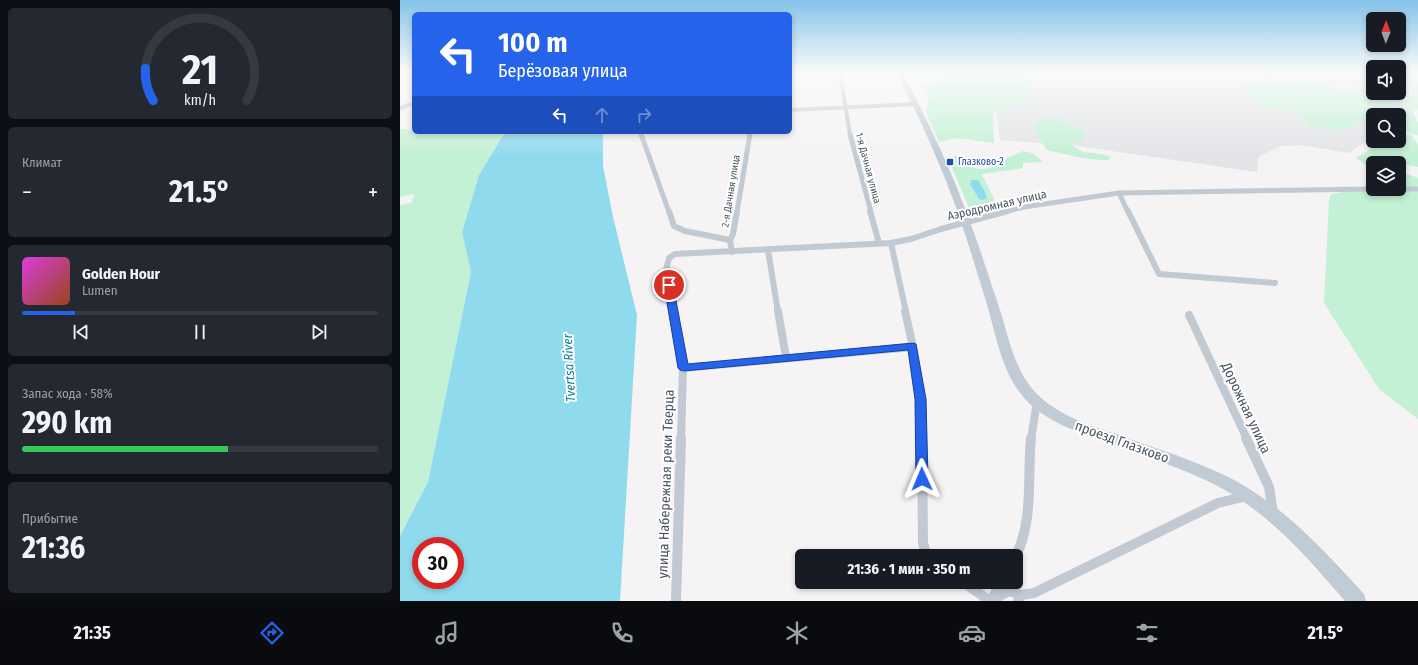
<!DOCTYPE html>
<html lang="ru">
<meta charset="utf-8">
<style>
:root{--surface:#171b24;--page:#242831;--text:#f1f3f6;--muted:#9ea1a6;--line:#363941;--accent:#2563eb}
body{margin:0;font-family:"Fira Sans Condensed",sans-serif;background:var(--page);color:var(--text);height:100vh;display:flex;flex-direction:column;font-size:15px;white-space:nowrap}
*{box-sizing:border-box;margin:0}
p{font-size:13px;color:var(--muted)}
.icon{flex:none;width:22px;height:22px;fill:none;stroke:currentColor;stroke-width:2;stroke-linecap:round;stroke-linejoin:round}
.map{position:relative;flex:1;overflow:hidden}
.sheet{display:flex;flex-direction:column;gap:8px;padding:8px;background:#0d0f14;width:400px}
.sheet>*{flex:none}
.guide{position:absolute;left:12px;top:12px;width:380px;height:122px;border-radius:6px;box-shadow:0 2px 6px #0003;background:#2563eb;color:#fff;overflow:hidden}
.needle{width:26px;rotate:1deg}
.buttons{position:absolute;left:966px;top:12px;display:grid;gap:8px}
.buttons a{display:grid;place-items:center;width:40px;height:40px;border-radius:6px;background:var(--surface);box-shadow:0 2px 6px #0003;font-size:20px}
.speed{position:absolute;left:12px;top:537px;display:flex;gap:8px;font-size:20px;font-weight:700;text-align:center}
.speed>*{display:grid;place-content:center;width:52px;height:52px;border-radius:50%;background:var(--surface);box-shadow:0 2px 6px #0003;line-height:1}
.speed .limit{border:6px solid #d22;background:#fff;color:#111}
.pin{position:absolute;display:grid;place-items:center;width:34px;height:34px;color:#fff;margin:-17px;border:2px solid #fff;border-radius:50%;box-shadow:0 1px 4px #0007}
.me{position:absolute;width:44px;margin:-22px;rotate:359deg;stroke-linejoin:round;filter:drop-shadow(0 0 3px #0008)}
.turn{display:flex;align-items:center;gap:14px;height:84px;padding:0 20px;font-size:18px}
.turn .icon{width:52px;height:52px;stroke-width:2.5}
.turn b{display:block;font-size:28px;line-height:34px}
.lanes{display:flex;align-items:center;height:38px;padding:0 20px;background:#0003;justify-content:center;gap:20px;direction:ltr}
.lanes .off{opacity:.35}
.big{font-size:30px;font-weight:700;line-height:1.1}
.sheet .card{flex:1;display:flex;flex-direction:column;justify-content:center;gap:6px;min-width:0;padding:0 14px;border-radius:6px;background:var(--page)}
.sheet .dial{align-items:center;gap:0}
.dial svg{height:104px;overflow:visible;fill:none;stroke:var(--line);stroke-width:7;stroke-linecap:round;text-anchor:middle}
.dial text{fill:var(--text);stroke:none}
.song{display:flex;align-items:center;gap:12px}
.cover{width:48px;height:48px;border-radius:6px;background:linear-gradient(135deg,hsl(300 70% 55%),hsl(20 70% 35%))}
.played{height:4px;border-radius:2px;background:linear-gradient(90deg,var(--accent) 15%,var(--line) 15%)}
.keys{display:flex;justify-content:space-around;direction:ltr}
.heat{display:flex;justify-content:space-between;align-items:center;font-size:22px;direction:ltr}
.charge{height:6px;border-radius:3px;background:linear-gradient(90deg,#34c759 58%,var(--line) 0)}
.trip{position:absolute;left:395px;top:549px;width:228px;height:40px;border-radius:6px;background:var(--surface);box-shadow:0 2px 6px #0003;font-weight:700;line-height:40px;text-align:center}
.tab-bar{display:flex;height:64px;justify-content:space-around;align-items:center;background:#090b0e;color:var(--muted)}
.tab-bar .icon{width:28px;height:28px}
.tab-bar .selected{color:var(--accent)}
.tab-bar b{font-size:18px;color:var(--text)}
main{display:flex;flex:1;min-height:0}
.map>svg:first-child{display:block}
.airport{fill:#e2e4e7}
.green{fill:#c3f1d5}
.water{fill:#90daee;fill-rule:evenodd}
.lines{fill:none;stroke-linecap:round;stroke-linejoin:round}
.street-far4{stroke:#c1cad2;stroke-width:4}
.street-far3{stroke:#c1cad2;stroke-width:5}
.street-far2{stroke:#c1cad2;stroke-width:6}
.street-far1{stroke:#c1cad2;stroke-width:8}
.street{stroke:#c1cad2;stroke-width:10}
.secondary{fill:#c1cbd6;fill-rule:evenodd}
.route{fill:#2563eb;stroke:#184099}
.transit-dot{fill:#1a4fb4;stroke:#fff;stroke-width:1.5}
.labels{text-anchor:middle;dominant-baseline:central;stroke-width:4;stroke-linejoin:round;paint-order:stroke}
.far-transit-label{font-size:10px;fill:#164399;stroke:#fff;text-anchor:start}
.far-street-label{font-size:10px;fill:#4a5661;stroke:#fff}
.street-label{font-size:12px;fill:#4a5661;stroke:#fff}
.water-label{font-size:13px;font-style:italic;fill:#0c7c9b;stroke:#fff}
.near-street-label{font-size:14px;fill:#4a5661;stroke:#fff}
</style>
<main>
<section class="sheet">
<div class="card dial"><svg viewBox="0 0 100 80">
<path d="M14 69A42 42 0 1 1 86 69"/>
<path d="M14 69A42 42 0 0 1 8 44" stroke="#2563eb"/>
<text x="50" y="56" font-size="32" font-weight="700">21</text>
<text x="50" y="72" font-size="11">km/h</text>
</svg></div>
<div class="card"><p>Климат</p>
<div class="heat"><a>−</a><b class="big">21.5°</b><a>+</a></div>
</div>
<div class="card">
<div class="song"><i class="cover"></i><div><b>Golden Hour</b><p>Lumen</p></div></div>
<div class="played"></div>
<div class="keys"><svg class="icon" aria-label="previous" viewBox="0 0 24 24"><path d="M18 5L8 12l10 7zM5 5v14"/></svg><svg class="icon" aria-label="pause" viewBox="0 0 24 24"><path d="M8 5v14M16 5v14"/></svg><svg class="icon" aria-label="next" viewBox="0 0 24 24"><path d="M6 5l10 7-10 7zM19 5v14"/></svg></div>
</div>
<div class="card"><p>Запас хода · 58%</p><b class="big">290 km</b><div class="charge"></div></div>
<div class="card"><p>Прибытие</p><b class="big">21:36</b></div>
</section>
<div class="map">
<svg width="1018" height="601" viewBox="0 0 1018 601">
<rect width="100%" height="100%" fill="#f5f3f3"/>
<path class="airport" d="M 591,73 L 958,73 L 973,76 L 973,93 L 999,93 L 999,81 L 1003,82 L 1003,113 L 999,115 L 973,115 L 973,136 L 949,153 L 901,145 L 881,146 L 858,157 L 857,172 L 678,146 L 600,140 Z"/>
<g class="green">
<path d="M 513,73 L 618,73 L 627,78 L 630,99 L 593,111 L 594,143 L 558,138 L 539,142 L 526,112 L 529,97 L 520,83 L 538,83 L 537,77 L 529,76 L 519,79 Z"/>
<path d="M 999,73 L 1018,73 L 1018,109 L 1013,112 L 1018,122 L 1018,135 C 1010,134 1007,133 1002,126 C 992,112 1006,104 1013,92 L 1009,83 L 999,80 Z"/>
<path d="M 899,80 L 917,81 L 936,89 L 949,92 L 961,91 L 959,86 L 973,85 L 973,93 L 996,93 L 994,100 L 994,107 L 969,107 L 968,116 C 953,133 931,130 910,127 C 899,107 880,109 860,106 L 855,98 L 840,86 L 851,82 L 897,83 Z"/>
<path d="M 643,118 L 659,118 L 669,126 L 680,129 L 685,132 L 684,137 L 681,141 L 666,141 L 683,152 L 701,154 L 711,157 L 708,160 C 688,160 667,155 647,150 L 635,131 L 635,124 Z"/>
<path d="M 0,129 L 14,130 L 14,132 L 104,133 L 79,175 L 62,232 L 71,272 L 28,482 L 0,536 L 0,205 L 12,203 L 14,194 L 0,197 Z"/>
<path d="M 999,133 L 1012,136 L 1018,144 L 1018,167 L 999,163 L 973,163 L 973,172 L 968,166 L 956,158 L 984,141 L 999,141 Z"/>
<path d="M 623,151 L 632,153 L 643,162 L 623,163 L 623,168 L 583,174 L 582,175 L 599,209 L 571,213 L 551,165 L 555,163 L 554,155 C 575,168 577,175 601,163 L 600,161 Z"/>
<path d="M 999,171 L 1018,178 L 1018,419 L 979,389 L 924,303 L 929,201 L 931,194 L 971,188 L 973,184 L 973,189 L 999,189 Z"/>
</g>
<g class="water">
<path d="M 105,132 L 203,132 L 203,166 L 213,217 L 237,315 L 220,601 L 0,601 L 0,536 L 28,482 L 71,272 L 62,232 L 79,175 ZM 21,546 L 55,546 L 55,580 L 21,580 Z"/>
<path d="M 571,180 L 578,180 L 584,190 L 587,198 L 583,200 L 579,199 L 570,184 Z"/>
</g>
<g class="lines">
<g class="street-far4">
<path d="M 440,73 L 450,135"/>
<path d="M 0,108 L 11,104"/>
<path d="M 390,110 L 516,104"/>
<path d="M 240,132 L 241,135"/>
<path d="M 350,135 L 350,132"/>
</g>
<g class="street-far3">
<path d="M 241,134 L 269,212"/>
<path d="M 450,134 L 471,212"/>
<path d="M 999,189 L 1018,189"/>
<path d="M 719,193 L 728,212"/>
<path d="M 337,212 L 350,134"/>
<path d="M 604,212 L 624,207 L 719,193 L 973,189"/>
</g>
<g class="street-far2">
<path d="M 269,211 L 274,226 L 285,231 L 330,240"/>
<path d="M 470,211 L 479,243"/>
<path d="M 728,211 L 759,274 L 875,283"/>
<path d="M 491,243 L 506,312"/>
<path d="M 368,250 L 378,312"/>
<path d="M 332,252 L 330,240 L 333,234 L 337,211"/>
<path d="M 273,312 L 266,270 L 269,258 L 275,254 L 491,243 L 511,239 L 541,229 L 608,211"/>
</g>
<g class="street-far1">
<path d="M 273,311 L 283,368 L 513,347 L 521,399 L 522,439"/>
<path d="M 378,311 L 386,357"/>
<path d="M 505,311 L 513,347"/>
<path d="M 789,315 L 847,439"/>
<path d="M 281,439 L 283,368"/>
<path d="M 631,439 L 637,402"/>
</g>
<g class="street">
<path d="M 522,438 L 523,543 L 527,556"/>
<path d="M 846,438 L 869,487 L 873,513"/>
<path d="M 616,556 C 634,518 627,478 631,438"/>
<path d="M 563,582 L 590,601"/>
<path d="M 621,595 L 634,593 L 818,503 L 847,496"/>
<path d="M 276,601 L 281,438"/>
<path d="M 591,601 L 609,591 L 621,595 L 618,601"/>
<path d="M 591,601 L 601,582"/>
</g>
<path class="secondary" d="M 497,73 L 503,73 C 528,122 552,171 570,222 C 581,251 590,281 600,310 C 609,339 615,372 637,394 C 658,415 688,425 716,434 C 748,446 782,456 813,470 C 875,496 920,546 964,594 L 966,601 L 945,601 C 904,553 862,505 803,479 C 771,464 736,454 703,441 C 677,432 648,422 628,402 C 603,377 597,340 588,308 C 579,278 570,249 560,219 C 543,169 521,121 497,73 Z"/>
</g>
<linearGradient id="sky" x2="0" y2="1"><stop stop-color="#85c3ea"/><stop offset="0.46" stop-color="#fafafa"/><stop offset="1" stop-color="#fafafa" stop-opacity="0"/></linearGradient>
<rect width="1018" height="157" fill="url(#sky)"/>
<path class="route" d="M 269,282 L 273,285 L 288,364 L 513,343 L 516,344 L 526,399 L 528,479 L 527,483 L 522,484 L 518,483 L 516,479 L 515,399 L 508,350 L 284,371 L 280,370 L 278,368 L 264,285 Z"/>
<rect class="transit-dot" x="546" y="158" width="8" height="8" rx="2"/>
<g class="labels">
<g class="far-transit-label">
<text x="558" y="162">Глазково-2</text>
</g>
<g class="far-street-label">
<text transform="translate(468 168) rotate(75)">1-я Дачная улица</text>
<text transform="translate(331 191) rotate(-81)">2-я Дачная улица</text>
</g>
<g class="street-label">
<text transform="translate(597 205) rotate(-13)">Аэродромная улица</text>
</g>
<g class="water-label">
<text transform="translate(169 368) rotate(-93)">Tvertsa River</text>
</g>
<g class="near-street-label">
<text transform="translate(846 408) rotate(65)">Дорожная улица</text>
<text transform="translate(722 442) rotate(20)">проезд Глазково</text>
<text transform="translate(266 484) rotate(-88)">улица Набережная реки Тверца</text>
</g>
</g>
</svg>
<div class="buttons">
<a><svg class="needle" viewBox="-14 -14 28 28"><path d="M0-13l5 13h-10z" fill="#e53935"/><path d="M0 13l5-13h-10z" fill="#9ea1a6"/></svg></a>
<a><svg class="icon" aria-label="sound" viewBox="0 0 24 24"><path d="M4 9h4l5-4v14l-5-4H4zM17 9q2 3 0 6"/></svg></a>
<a><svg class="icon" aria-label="search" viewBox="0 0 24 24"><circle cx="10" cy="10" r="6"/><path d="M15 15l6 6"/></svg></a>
<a><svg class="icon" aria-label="layers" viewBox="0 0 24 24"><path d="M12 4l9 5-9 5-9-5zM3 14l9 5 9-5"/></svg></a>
</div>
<div class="speed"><div class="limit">30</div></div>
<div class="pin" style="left:269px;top:285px;background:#d93025"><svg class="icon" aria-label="arrive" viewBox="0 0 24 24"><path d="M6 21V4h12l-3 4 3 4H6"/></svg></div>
<svg class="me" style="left:522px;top:479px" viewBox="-20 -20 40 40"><path d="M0-17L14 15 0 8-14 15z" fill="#2563eb" stroke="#fff" stroke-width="4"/></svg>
<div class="trip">21:36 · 1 мин · 350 m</div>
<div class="guide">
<div class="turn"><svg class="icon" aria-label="left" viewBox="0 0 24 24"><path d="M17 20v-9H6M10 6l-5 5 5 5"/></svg><div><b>100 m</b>Берёзовая улица</div></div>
<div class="lanes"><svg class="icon" aria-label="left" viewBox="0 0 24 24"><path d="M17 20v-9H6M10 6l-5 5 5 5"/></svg><svg class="icon off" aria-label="ahead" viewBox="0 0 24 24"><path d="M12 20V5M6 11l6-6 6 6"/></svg><svg class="icon off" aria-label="right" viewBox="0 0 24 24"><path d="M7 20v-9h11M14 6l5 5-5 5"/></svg></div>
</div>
</div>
</main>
<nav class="tab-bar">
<b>21:35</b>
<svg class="icon selected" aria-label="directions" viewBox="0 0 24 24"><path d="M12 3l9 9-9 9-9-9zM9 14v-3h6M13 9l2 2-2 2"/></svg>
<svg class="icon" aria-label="music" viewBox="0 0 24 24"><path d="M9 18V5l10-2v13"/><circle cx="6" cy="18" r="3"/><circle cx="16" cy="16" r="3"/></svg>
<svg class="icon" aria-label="phone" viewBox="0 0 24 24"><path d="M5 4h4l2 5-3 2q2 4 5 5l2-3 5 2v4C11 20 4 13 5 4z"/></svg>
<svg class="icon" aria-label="climate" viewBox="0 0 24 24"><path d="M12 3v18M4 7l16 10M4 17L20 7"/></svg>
<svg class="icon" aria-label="car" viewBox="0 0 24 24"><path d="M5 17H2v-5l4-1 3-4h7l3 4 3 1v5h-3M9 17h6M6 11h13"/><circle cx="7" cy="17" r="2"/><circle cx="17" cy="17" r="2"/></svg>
<svg class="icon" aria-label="filters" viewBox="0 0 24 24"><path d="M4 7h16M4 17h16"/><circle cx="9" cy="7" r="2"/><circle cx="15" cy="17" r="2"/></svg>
<b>21.5°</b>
</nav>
